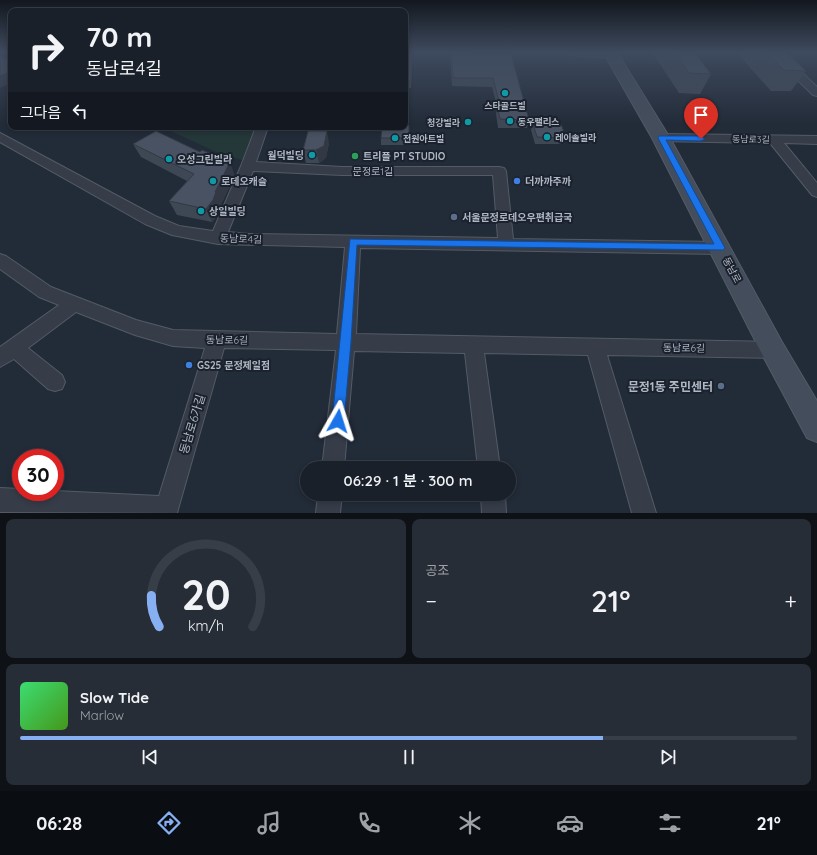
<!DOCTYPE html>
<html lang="ko">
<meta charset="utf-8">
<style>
:root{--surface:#1a202a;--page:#272d36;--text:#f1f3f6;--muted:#9fa3a8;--line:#383e47;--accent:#87b0f3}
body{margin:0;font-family:Quicksand,"Noto Sans KR",sans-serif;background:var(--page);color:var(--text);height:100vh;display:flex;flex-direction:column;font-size:15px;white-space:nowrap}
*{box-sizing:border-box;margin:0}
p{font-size:13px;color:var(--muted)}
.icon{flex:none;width:22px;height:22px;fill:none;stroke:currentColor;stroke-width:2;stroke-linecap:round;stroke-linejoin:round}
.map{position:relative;height:513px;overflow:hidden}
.details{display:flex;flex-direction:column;gap:6px;padding:6px;background:#0e1217;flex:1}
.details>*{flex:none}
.banner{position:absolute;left:8px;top:8px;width:400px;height:122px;border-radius:8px;box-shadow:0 2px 6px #0003,0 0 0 1px var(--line);background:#1a202a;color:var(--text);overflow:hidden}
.speed{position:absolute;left:12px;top:449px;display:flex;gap:8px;font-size:20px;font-weight:700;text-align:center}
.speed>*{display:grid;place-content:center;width:52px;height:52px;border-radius:50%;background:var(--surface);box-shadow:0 2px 6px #0003,0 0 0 1px var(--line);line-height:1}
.speed .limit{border:6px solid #d22;background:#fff;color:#111}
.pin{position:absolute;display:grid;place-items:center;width:34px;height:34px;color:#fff;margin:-41px -17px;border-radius:50% 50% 50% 0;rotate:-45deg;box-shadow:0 0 4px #0007}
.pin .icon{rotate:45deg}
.me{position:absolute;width:44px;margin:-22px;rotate:6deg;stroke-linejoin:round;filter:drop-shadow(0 0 3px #0008)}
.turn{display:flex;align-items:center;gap:14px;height:84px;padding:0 12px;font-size:18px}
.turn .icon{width:52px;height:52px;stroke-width:2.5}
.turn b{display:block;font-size:28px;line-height:34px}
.then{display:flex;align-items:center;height:38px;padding:0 12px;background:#0003;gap:8px;font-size:15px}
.big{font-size:30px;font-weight:600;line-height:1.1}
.details .widget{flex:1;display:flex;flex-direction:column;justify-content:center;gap:6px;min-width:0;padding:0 14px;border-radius:8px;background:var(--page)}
.details .dial{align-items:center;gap:0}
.dial svg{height:104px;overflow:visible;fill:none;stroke:var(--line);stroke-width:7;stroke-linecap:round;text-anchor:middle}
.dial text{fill:var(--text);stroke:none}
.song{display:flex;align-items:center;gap:12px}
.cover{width:48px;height:48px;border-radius:6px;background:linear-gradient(135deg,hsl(140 70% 55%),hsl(100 70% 35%))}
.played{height:4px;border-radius:2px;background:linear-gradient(90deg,var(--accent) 75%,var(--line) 75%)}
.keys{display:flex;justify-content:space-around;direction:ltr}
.heat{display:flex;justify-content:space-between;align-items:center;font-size:22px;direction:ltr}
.details .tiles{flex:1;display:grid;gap:6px;grid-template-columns:1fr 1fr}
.widget:last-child{grid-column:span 2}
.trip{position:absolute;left:300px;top:461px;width:216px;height:40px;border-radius:20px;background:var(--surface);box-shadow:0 2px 6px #0003,0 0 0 1px var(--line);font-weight:600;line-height:40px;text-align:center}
.tab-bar{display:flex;height:64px;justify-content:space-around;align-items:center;background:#0a0d11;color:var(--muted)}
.tab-bar .icon{width:28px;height:28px}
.tab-bar .selected{color:var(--accent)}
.tab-bar b{font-size:18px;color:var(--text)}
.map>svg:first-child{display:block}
.green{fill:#243739}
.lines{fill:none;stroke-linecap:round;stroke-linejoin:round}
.street-casing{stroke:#535b66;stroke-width:2}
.secondary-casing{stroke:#535b66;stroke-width:2}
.street{fill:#363d49;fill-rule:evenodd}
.secondary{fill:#444d5b;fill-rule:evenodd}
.wall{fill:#3e4754}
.shaded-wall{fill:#323945}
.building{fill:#485262;stroke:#323945}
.route{fill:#1a73e8;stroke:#114b97}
.culture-dot{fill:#0f9aa8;stroke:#1b222d;stroke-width:1.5}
.leisure-dot{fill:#2e9e5b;stroke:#1b222d;stroke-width:1.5}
.shop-dot{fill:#3f7fe0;stroke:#1b222d;stroke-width:1.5}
.service-dot{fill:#5c6f8a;stroke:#1b222d;stroke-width:1.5}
.labels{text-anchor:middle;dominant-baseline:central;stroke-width:4;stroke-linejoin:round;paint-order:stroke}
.far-poi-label{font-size:9px;font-weight:bold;fill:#b0b8c5;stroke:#1b222d;text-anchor:start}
.far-street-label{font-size:9px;fill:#b0b8c5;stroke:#1b222d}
.poi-label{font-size:10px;font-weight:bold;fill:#b0b8c5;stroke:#1b222d;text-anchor:start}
.street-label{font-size:10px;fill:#b0b8c5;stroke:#1b222d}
.near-poi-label{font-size:12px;font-weight:bold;fill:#b0b8c5;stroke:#1b222d;text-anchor:end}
.near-street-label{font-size:12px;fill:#b0b8c5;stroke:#1b222d}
</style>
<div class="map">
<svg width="817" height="513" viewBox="0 0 817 513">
<rect width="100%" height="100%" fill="#222b38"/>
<path class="green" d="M 162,127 L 259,127 L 246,158 L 242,160 L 214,151 Z"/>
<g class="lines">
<g class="street-casing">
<g id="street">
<path d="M 566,52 L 610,52 L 616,53 L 617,55 L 612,58 L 571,55 Z"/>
<path d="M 769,52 L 780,52 L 817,87 L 817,96 L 813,95 Z"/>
<path d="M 256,127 L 268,127 L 256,162 L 342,167 L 499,167 L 504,168 L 506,171 L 513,239 L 720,242 L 726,244 L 728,248 L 726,252 L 720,254 L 360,248 L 356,334 L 773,342 L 780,344 L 782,350 L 780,356 L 773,358 L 607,355 L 656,513 L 632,513 L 588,355 L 484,353 L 500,468 L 478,468 L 465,353 L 354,351 L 344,468 L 322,468 L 336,350 L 224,348 L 177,513 L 0,512 L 0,488 L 21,489 L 21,492 L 55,491 L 159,496 L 205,348 L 173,346 L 135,335 L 76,312 L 28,348 L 62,375 L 65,382 L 62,389 L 55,391 L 48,389 L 14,359 L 0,367 L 0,347 L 59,305 L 39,297 L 0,269 L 0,254 L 6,256 L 51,287 L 136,320 L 173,330 L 337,334 L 345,247 L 218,244 L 172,235 L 145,224 L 0,142 L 0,133 L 155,216 L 179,226 L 213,231 L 241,166 ZM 253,171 L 342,175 L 493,175 L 498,238 L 249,234 L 228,232 Z"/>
<path d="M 661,134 L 817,136 L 817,144 L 784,143 L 817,183 L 817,197 L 812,195 L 770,143 L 657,141 L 655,138 L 657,135 Z"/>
<path d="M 318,494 L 342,494 L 340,513 L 316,513 Z"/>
<path d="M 481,494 L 505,494 L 506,513 L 482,513 Z"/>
</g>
</g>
<g class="secondary-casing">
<path id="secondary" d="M 603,52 L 617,52 L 670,138 L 782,342 L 817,401 L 817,442 L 807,438 L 764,358 L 652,138 Z"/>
</g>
<use href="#street" class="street"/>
<use href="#secondary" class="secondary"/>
</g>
<g class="wall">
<path d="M 405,52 L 413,52 L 411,88 L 405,88 Z"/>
<path d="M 450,52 L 473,52 L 473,54 L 529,120 L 527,128 L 498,128 L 496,114 L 497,106 L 492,87 L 452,86 L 450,56 Z"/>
<path d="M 652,52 L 694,52 L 711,74 L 700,94 L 679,93 Z"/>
<path d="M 736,52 L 786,52 L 806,71 L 791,91 L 771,91 Z"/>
<path d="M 533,124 L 566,138 L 564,144 L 535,144 L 531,130 Z"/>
<path d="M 409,125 L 409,145 L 381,145 L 381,138 Z"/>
<path d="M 329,143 L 326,158 L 319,163 L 306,163 L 303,150 Z"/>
<path d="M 133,144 L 235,176 L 221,204 L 222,206 L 219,214 L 212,222 L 177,215 L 169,201 L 187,181 L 141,157 Z"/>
</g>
<g class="shaded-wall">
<path d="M 11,71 L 11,83 L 0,88 L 0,76 Z"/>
<path d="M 327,131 L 329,143 L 326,158 L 319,163 L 316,150 Z"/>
<path d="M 230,162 L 235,176 L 221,204 L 222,206 L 219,214 L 212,222 L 206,209 Z"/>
</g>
<g class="building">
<path d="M 405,52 L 412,52 L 411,81 L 405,81 Z"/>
<path d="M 451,52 L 473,52 L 473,54 L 511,54 L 529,120 L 500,119 L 497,105 L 500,105 L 493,78 L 453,78 Z"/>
<path d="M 674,52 L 694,52 L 711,74 L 689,73 Z"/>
<path d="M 766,52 L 786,52 L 806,71 L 784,70 Z"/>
<path d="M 0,56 L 11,61 L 11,71 L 0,76 Z"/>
<path d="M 533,124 L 561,124 L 566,138 L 537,137 Z"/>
<path d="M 405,125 L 409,125 L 409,138 L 381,138 L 382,127 L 405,127 Z"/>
<path d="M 156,131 L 200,152 L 202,150 L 230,162 L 215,192 L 216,192 L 213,200 L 206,209 L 169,201 L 194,174 L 133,144 Z"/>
<path d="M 308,131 L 327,131 L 324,146 L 316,150 L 303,150 Z"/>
</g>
<linearGradient id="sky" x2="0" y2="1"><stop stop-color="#13181f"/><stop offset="0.42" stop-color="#3e4a5e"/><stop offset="1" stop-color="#3e4a5e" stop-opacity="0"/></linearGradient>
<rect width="817" height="124" fill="url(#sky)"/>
<path class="route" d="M 659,136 L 701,136 L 705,139 L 701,141 L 666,140 L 725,248 L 723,250 L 357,245 L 351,342 L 344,421 L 342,425 L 338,427 L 333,425 L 332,421 L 350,239 L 714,244 L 658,138 Z"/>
<g class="culture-dot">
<circle cx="505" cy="93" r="4"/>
<circle cx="510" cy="121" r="4"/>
<circle cx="468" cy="122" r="4"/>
<circle cx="547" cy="137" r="4"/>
<circle cx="395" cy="138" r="4"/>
<circle cx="312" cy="155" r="4"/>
<circle cx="169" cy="159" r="4"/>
<circle cx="213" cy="181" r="4"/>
<circle cx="201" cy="211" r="4"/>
</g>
<circle class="leisure-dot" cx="355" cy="156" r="4"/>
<g class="shop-dot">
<circle cx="517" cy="181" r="4"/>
<circle cx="189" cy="365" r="4"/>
</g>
<g class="service-dot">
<circle cx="454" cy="217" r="4"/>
<circle cx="721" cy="386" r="4"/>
</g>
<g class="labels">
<g class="far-poi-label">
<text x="505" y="105" text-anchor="middle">스타골드빌</text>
<text x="518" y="121">동우팰리스</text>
<text x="460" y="122" text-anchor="end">청강빌라</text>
<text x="555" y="137">레이솔빌라</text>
<text x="403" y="138">전원아트빌</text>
</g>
<g class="far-street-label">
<text transform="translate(751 139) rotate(1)">동남로3길</text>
</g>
<g class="poi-label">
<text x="304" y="155" text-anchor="end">월덕빌딩</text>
<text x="363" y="156">트리플 PT STUDIO</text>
<text x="177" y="159">오성그린빌라</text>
<text x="221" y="181">로데오캐슬</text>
<text x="525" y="181">더까까주까</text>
<text x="209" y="211">상일빌딩</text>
<text x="462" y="217">서울문정로데오우편취급국</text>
<text x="197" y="365">GS25 문정제일점</text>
</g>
<g class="street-label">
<text x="373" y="171">문정로1길</text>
<text transform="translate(241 239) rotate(3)">동남로4길</text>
<text transform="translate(732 270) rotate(62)">동남로</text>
<text transform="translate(227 340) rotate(1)">동남로6길</text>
<text transform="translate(684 348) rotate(1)">동남로6길</text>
</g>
<g class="near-poi-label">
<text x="713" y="386">문정1동 주민센터</text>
</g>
<g class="near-street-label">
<text transform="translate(192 424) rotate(-73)">동남로6가길</text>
</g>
</g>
</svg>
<div class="speed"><div class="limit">30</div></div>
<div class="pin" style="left:701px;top:139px;background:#d93025"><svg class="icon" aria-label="arrive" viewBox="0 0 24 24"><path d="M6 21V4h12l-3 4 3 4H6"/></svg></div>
<svg class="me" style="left:338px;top:421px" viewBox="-20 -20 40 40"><path d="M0-17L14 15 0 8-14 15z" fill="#1a73e8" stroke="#fff" stroke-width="4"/></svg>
<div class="trip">06:29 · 1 분 · 300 m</div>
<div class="banner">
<div class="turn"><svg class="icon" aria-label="right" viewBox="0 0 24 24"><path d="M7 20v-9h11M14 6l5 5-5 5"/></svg><div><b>70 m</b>동남로4길</div></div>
<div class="then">그다음<svg class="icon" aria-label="left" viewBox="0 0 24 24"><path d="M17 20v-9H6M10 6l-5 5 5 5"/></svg></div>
</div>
</div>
<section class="details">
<div class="tiles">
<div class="widget dial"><svg viewBox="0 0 100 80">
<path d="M14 69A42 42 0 1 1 86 69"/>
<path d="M14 69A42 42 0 0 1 8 45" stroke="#87b0f3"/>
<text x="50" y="56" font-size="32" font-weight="700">20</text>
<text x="50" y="72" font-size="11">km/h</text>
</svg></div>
<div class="widget"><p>공조</p>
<div class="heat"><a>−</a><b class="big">21°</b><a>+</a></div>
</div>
<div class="widget">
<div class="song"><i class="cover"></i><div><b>Slow Tide</b><p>Marlow</p></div></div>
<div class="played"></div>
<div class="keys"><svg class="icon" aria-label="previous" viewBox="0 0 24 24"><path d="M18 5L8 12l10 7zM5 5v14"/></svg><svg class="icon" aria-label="pause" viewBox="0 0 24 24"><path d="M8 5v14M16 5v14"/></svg><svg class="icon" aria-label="next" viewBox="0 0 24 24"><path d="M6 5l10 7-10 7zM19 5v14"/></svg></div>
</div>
</div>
</section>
<nav class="tab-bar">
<b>06:28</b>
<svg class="icon selected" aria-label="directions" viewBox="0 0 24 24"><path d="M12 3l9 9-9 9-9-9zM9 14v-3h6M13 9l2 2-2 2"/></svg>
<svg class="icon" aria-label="music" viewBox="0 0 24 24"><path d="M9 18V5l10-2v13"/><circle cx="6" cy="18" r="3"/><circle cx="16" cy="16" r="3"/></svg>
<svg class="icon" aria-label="phone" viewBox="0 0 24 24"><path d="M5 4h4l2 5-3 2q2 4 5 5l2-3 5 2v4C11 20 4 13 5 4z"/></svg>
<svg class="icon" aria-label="climate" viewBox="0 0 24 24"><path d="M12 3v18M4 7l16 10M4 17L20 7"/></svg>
<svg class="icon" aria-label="car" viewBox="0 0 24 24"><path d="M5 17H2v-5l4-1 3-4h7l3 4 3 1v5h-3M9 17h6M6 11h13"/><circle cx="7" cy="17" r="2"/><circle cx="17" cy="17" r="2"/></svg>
<svg class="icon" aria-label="filters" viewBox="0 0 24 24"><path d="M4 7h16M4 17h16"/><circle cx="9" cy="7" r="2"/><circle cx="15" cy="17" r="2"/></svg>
<b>21°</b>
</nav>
